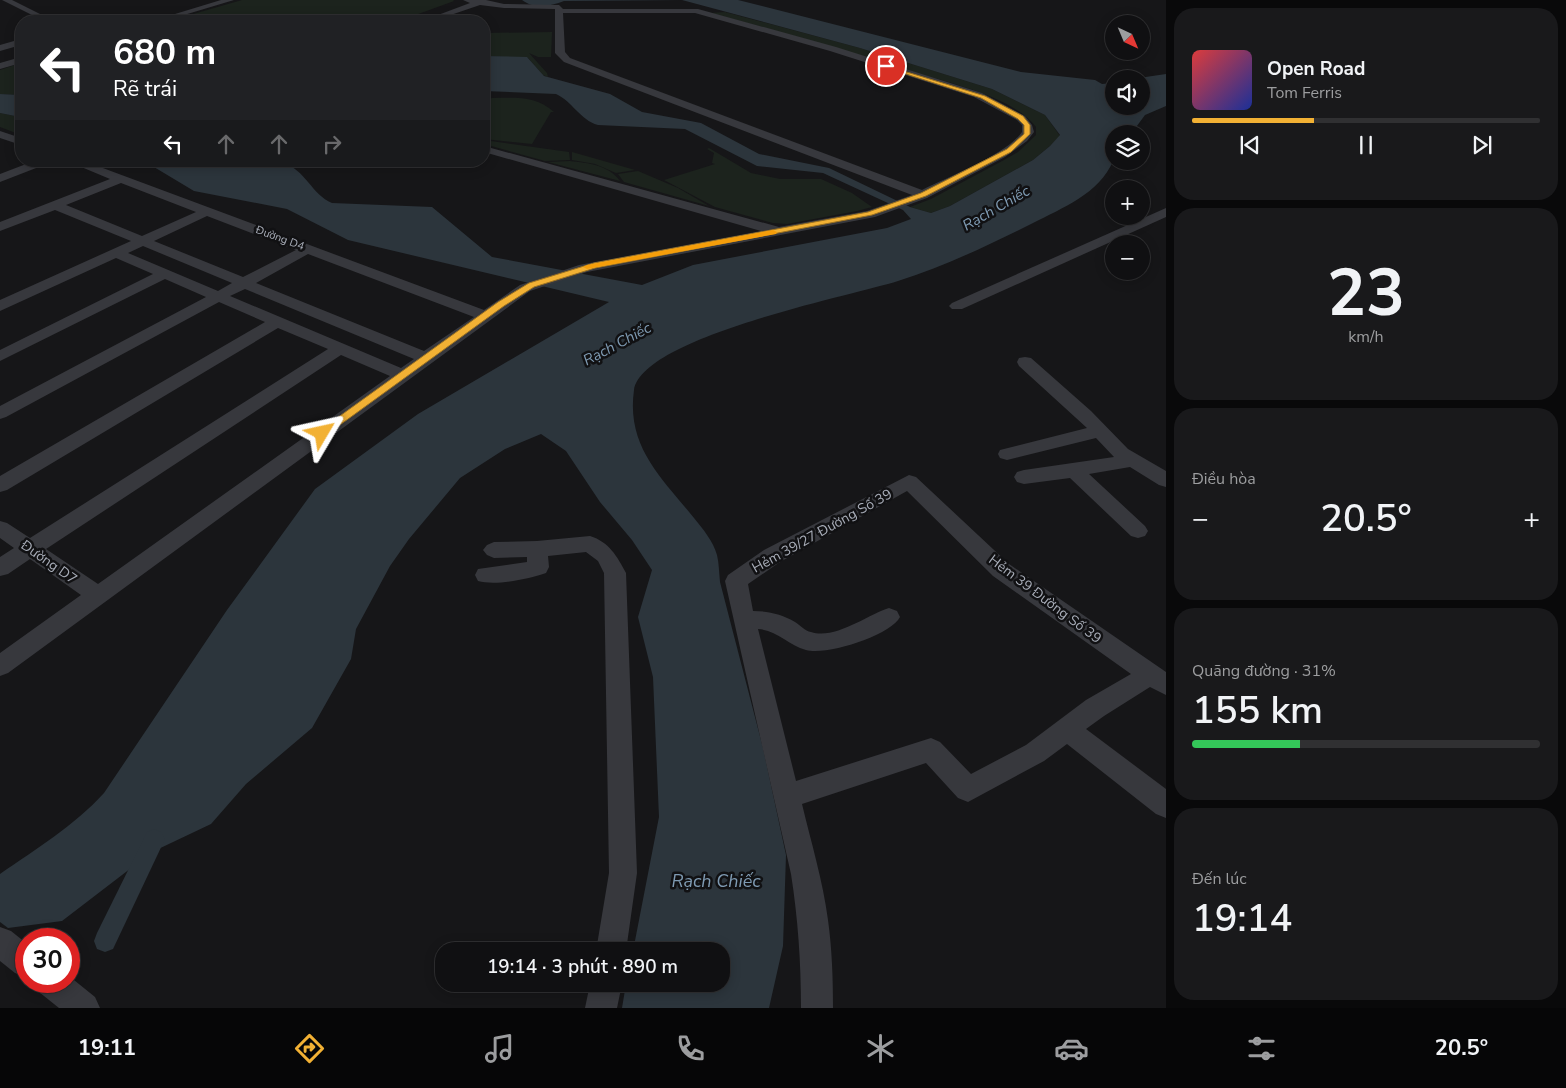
<!DOCTYPE html>
<html lang="vi">
<meta charset="utf-8">
<style>
:root{--surface:#101012;--page:#19191b;--text:#f1f3f6;--muted:#9c9d9f;--line:#303032;--accent:#f2b134}
body{margin:0;font-family:"Nunito Sans",sans-serif;background:var(--page);color:var(--text);height:100vh;display:flex;flex-direction:column;font-size:19px;white-space:nowrap}
*{box-sizing:border-box;margin:0}
p{font-size:16px;color:var(--muted)}
.icon{flex:none;width:28px;height:28px;fill:none;stroke:currentColor;stroke-width:2;stroke-linecap:round;stroke-linejoin:round}
.map{position:relative;flex:1;overflow:hidden}
.details{display:flex;flex-direction:column;gap:8px;padding:8px;background:#09090a;width:400px}
.details>*{flex:none}
.hud{position:absolute;left:15px;top:15px;width:475px;height:152px;border-radius:20px;box-shadow:0 2px 12px #0003,0 0 0 1px var(--line);background:#202124;color:#fff;overflow:hidden}
.needle{width:32px;rotate:136deg}
.controls{position:absolute;left:1105px;top:15px;display:grid;gap:10px}
.controls a{display:grid;place-items:center;width:45px;height:45px;border-radius:50%;background:var(--surface);box-shadow:0 2px 12px #0003,0 0 0 1px var(--line);font-size:25px}
.speed{position:absolute;left:15px;top:928px;display:flex;gap:10px;font-size:25px;font-weight:700;text-align:center}
.speed>*{display:grid;place-content:center;width:65px;height:65px;border-radius:50%;background:var(--surface);box-shadow:0 2px 12px #0003,0 0 0 1px var(--line);line-height:1}
.speed .limit{border:8px solid #d22;background:#fff;color:#111}
.pin{position:absolute;display:grid;place-items:center;width:42px;height:42px;color:#fff;margin:-21px;border:2px solid #fff;border-radius:50%;box-shadow:0 1px 5px #0007}
.me{position:absolute;width:55px;margin:-28px;rotate:54deg;stroke-linejoin:round;filter:drop-shadow(0 0 4px #0008)}
.turn{display:flex;align-items:center;gap:18px;height:105px;padding:0 15px;font-size:22px}
.turn .icon{width:65px;height:65px;stroke-width:2.5}
.turn b{display:block;font-size:35px;line-height:42px}
.lanes{display:flex;align-items:center;height:48px;padding:0 15px;background:#0003;justify-content:center;gap:25px;direction:ltr}
.lanes .off{opacity:.35}
.big{font-size:38px;font-weight:600;line-height:1.1}
.details .widget{flex:1;display:flex;flex-direction:column;justify-content:center;gap:8px;min-width:0;padding:0 18px;border-radius:20px;background:var(--page)}
.details .dial{align-items:center;gap:0}
.dial b{font-size:65px;line-height:1}
.song{display:flex;align-items:center;gap:15px}
.cover{width:60px;height:60px;border-radius:8px;background:linear-gradient(135deg,hsl(0 70% 55%),hsl(230 70% 35%))}
.played{height:5px;border-radius:2px;background:linear-gradient(90deg,var(--accent) 35%,var(--line) 35%)}
.keys{display:flex;justify-content:space-around;direction:ltr}
.heat{display:flex;justify-content:space-between;align-items:center;font-size:28px;direction:ltr}
.charge{height:8px;border-radius:4px;background:linear-gradient(90deg,#34c759 31%,var(--line) 0)}
.trip{position:absolute;left:435px;top:942px;width:295px;height:50px;border-radius:20px;background:var(--surface);box-shadow:0 2px 12px #0003,0 0 0 1px var(--line);font-weight:600;line-height:50px;text-align:center}
.menu{display:flex;height:80px;justify-content:space-around;align-items:center;background:#060607;color:var(--muted)}
.menu .icon{width:35px;height:35px}
.menu .selected{color:var(--accent)}
.menu b{font-size:22px;color:var(--text)}
main{display:flex;flex:1;min-height:0}
.map>svg:first-child{display:block}
.green{fill:#1c231d}
.water{fill:#2c353c}
.lines{fill:none;stroke-linecap:round;stroke-linejoin:round}
.canal{fill:#2c353c;fill-rule:evenodd}
.minor{fill:#37383d;fill-rule:evenodd}
.route{fill:#f2b134;stroke:#9d7322}
.slow{fill:#f59e0b}
.labels{text-anchor:middle;dominant-baseline:central;stroke-width:5;stroke-linejoin:round;paint-order:stroke}
.far-street-label{font-size:11px;fill:#a8adb8;stroke:#111113}
.street-label{font-size:14px;fill:#a8adb8;stroke:#111113}
.water-label{font-size:15px;font-style:italic;fill:#7f9bb3;stroke:#111113}
.near-water-label{font-size:18px;font-style:italic;fill:#7f9bb3;stroke:#111113}
</style>
<main>
<div class="map">
<svg width="1166" height="1008" viewBox="0 0 1166 1008">
<rect width="100%" height="100%" fill="#161618"/>
<g class="green">
<path d="M 242,0 L 453,0 L 454,1 L 399,21 L 169,21 Z"/>
<path d="M 725,12 L 860,48 L 992,89 L 1045,115 L 1060,136 L 1050,146 L 1033,160 L 950,206 L 931,213 L 910,207 L 931,199 L 1004,160 L 1018,152 L 1036,135 L 1036,127 C 1014,97 949,83 914,72 C 846,50 778,31 710,13 Z"/>
<path d="M 552,32 L 551,57 L 538,57 L 529,53 L 547,73 L 548,77 L 543,75 L 528,58 L 484,56 L 484,33 Z"/>
<path d="M 21,63 L 21,95 L 0,94 L 0,70 Z"/>
<path d="M 492,98 C 516,98 535,95 554,112 L 551,112 L 532,144 L 484,139 L 484,100 Z"/>
<path d="M 0,113 L 15,116 L 21,121 L 21,135 L 0,127 Z"/>
<path d="M 484,140 L 569,152 L 570,160 L 545,161 L 484,144 Z"/>
<path d="M 709,148 L 751,173 L 780,179 L 821,179 L 852,193 L 872,207 L 857,211 L 787,224 L 773,223 L 715,207 L 664,180 L 715,164 L 712,163 L 714,153 L 707,149 Z"/>
<path d="M 572,152 L 635,170 L 616,173 L 595,164 L 572,160 Z"/>
<path d="M 570,161 C 588,163 609,165 620,181 L 548,162 Z"/>
<path d="M 638,171 L 678,188 L 709,206 L 624,182 L 618,174 Z"/>
</g>
<g class="water">
<path d="M 522,0 L 738,0 L 1021,72 L 1095,80 L 1102,84 L 1114,83 L 1114,106 L 1141,106 L 1141,79 L 1132,79 L 1166,74 L 1166,106 L 1145,115 L 1131,134 L 1114,134 C 1114,142 1116,154 1113,161 C 1099,194 1062,208 1033,223 C 989,245 945,266 898,281 C 850,296 642,337 634,390 C 626,447 662,478 694,518 C 703,529 713,541 717,555 C 719,563 719,573 720,582 L 763,748 L 786,855 L 783,946 L 769,1008 L 622,1008 L 626,984 L 721,984 L 721,951 L 633,951 L 659,817 L 653,677 L 638,617 L 652,570 L 632,540 L 600,502 L 566,451 L 541,434 L 505,449 L 460,478 L 409,539 L 390,566 L 356,629 L 351,659 L 312,728 L 246,784 L 211,824 L 152,852 L 62,921 L 8,928 L 0,922 L 0,874 C 36,849 74,826 104,793 L 227,610 L 315,489 L 418,414 L 609,302 L 348,240 L 287,209 L 194,191 L 144,161 L 283,163 C 305,169 312,195 332,203 L 432,207 L 492,257 L 642,285 L 693,265 L 887,228 L 911,219 L 903,210 L 823,173 L 757,166 L 685,129 L 598,125 C 580,120 572,101 556,94 L 484,91 L 484,56 L 527,57 L 544,76 L 610,94 L 642,112 L 701,123 L 759,154 L 829,168 L 910,207 L 931,213 L 950,206 L 1033,160 L 1050,146 L 1060,135 L 1045,115 L 992,89 L 860,48 L 682,0 L 564,1 C 551,6 535,10 522,0 Z"/>
<path d="M 0,94 L 21,95 L 21,121 L 15,116 L 0,113 Z"/>
</g>
<g class="lines">
<path class="canal" d="M 154,829 L 161,832 L 165,839 L 113,949 L 105,952 L 97,949 L 94,941 L 97,933 L 147,832 Z"/>
<g class="minor">
<path d="M 2,0 L 12,0 L 54,21 L 44,21 Z"/>
<path d="M 221,0 L 234,0 L 164,21 L 152,21 Z"/>
<path d="M 463,0 L 486,0 L 504,4 L 559,5 L 563,9 L 698,9 L 836,47 L 982,93 L 1025,116 L 1032,125 L 1034,132 L 1027,141 L 1005,157 L 927,198 L 875,217 L 587,272 L 530,291 L 8,673 L 0,676 L 0,653 L 81,595 L 30,559 L 8,574 L 0,576 L 0,557 L 14,548 L 0,538 L 0,521 L 7,523 L 30,538 L 328,349 L 278,328 L 7,490 L 0,492 L 0,476 L 265,322 L 219,302 L 6,417 L 0,419 L 0,406 L 206,297 L 165,279 L 0,361 L 0,350 L 153,274 L 116,258 L 0,311 L 0,300 L 131,241 L 55,210 L 0,231 L 0,222 L 110,179 L 67,161 L 84,161 L 484,310 L 520,285 L 579,265 L 761,231 L 484,152 L 484,146 L 779,227 L 867,211 L 912,195 L 564,62 L 555,53 L 555,9 L 504,8 L 480,5 L 433,21 L 422,21 L 470,3 ZM 563,13 L 695,13 L 830,51 L 974,97 L 1017,120 L 1022,125 L 1022,132 C 1006,155 948,177 922,190 L 570,58 L 565,52 ZM 121,183 L 196,212 L 142,236 L 66,205 ZM 207,216 L 296,250 L 243,277 L 154,241 ZM 143,246 L 232,283 L 218,291 L 128,253 ZM 308,254 L 474,317 L 424,351 L 256,283 ZM 245,289 L 414,359 L 401,368 L 230,296 ZM 341,355 L 390,376 L 98,584 L 46,549 Z"/>
<path d="M 21,39 L 21,45 L 0,51 L 0,45 Z"/>
<path d="M 21,57 L 21,63 L 0,69 L 0,63 Z"/>
<path d="M 0,131 L 21,138 L 21,145 L 0,138 Z"/>
<path d="M 34,161 L 51,161 L 49,163 L 0,182 L 0,174 Z"/>
<path d="M 1166,208 L 1166,217 L 962,309 L 952,309 L 949,306 L 952,303 Z"/>
<path d="M 1025,357 L 1031,358 L 1091,411 L 1128,449 L 1166,471 L 1166,487 L 1159,485 L 1130,467 L 1089,474 L 1145,526 L 1148,531 L 1145,536 L 1138,538 L 1131,536 L 1070,478 L 1024,484 L 1017,482 L 1014,477 L 1017,472 L 1024,470 L 1114,457 L 1096,438 L 1007,460 L 1000,458 L 998,454 L 1000,450 L 1087,428 L 1019,366 L 1017,362 L 1019,358 Z"/>
<path d="M 909,475 L 916,477 L 1009,564 L 1166,672 L 1166,695 L 1150,687 L 1104,716 L 1086,729 L 1166,789 L 1166,818 L 1156,814 L 1067,744 L 1044,761 L 968,802 L 958,798 L 926,763 L 802,804 C 811,842 823,881 828,920 C 832,949 833,978 833,1008 L 801,1008 C 801,962 798,919 791,874 L 725,581 L 728,575 L 764,550 ZM 907,491 L 993,576 L 1131,674 L 1086,700 L 1026,745 L 971,774 L 940,742 L 931,738 L 796,781 L 758,629 C 777,630 788,645 806,650 C 827,656 891,635 900,617 L 897,611 L 889,608 C 867,615 835,640 811,632 C 805,631 800,625 795,622 C 782,614 768,611 753,611 L 748,584 L 780,562 Z"/>
<path d="M 590,536 C 609,542 617,556 626,573 L 637,873 L 626,951 L 596,951 L 609,873 L 604,573 L 598,561 L 586,552 L 548,556 L 549,567 L 546,573 C 529,579 496,586 478,581 L 475,575 L 478,569 L 527,562 L 527,557 L 494,558 L 487,555 L 483,550 L 487,545 L 494,542 L 537,541 Z"/>
<path d="M 0,927 L 11,931 L 26,943 L 26,977 L 15,973 L 0,961 Z"/>
<path d="M 69,976 L 95,997 L 100,1008 L 59,1008 L 39,992 L 34,981 L 69,981 Z"/>
<path d="M 590,984 L 622,984 L 617,1008 L 585,1008 Z"/>
</g>
</g>
<path class="route" d="M 884,65 L 985,96 L 1023,116 L 1030,125 L 1030,134 L 1011,152 L 926,196 L 872,215 L 595,268 L 534,287 L 504,306 L 326,435 L 319,435 L 317,433 L 319,431 L 498,302 L 529,283 L 594,263 L 868,212 L 921,193 L 1007,149 L 1024,134 L 1024,125 L 1018,119 L 981,98 L 884,67 Z"/>
<path class="slow" d="M 773,230 L 777,232 L 776,234 L 587,269 L 583,267 L 587,265 Z"/>
<g class="labels">
<g class="far-street-label">
<text transform="translate(280 238) rotate(20)">Đường D4</text>
</g>
<g class="street-label">
<text transform="translate(822 531) rotate(-29)">Hẻm 39/27 Đường Số 39</text>
<text transform="translate(49 562) rotate(35)">Đường D7</text>
<text transform="translate(1045 599) rotate(37)">Hẻm 39 Đường Số 39</text>
</g>
<g class="water-label">
<text transform="translate(996 208) rotate(-30)">Rạch Chiếc</text>
<text transform="translate(617 344) rotate(-28)">Rạch Chiếc</text>
</g>
<g class="near-water-label">
<text x="716" y="881">Rạch Chiếc</text>
</g>
</g>
</svg>
<div class="controls">
<a><svg class="needle" viewBox="-14 -14 28 28"><path d="M0-13l5 13h-10z" fill="#e53935"/><path d="M0 13l5-13h-10z" fill="#9c9d9f"/></svg></a>
<a><svg class="icon" aria-label="sound" viewBox="0 0 24 24"><path d="M4 9h4l5-4v14l-5-4H4zM17 9q2 3 0 6"/></svg></a>
<a><svg class="icon" aria-label="layers" viewBox="0 0 24 24"><path d="M12 4l9 5-9 5-9-5zM3 14l9 5 9-5"/></svg></a>
<a>+</a>
<a>−</a>
</div>
<div class="speed"><div class="limit">30</div></div>
<div class="pin" style="left:886px;top:66px;background:#d93025"><svg class="icon" aria-label="arrive" viewBox="0 0 24 24"><path d="M6 21V4h12l-3 4 3 4H6"/></svg></div>
<svg class="me" style="left:322px;top:433px" viewBox="-20 -20 40 40"><path d="M0-17L14 15 0 8-14 15z" fill="#f2b134" stroke="#fff" stroke-width="4"/></svg>
<div class="trip">19:14 · 3 phút · 890 m</div>
<div class="hud">
<div class="turn"><svg class="icon" aria-label="left" viewBox="0 0 24 24"><path d="M17 20v-9H6M10 6l-5 5 5 5"/></svg><div><b>680 m</b>Rẽ trái</div></div>
<div class="lanes"><svg class="icon" aria-label="left" viewBox="0 0 24 24"><path d="M17 20v-9H6M10 6l-5 5 5 5"/></svg><svg class="icon off" aria-label="ahead" viewBox="0 0 24 24"><path d="M12 20V5M6 11l6-6 6 6"/></svg><svg class="icon off" aria-label="ahead" viewBox="0 0 24 24"><path d="M12 20V5M6 11l6-6 6 6"/></svg><svg class="icon off" aria-label="right" viewBox="0 0 24 24"><path d="M7 20v-9h11M14 6l5 5-5 5"/></svg></div>
</div>
</div>
<section class="details">
<div class="widget">
<div class="song"><i class="cover"></i><div><b>Open Road</b><p>Tom Ferris</p></div></div>
<div class="played"></div>
<div class="keys"><svg class="icon" aria-label="previous" viewBox="0 0 24 24"><path d="M18 5L8 12l10 7zM5 5v14"/></svg><svg class="icon" aria-label="pause" viewBox="0 0 24 24"><path d="M8 5v14M16 5v14"/></svg><svg class="icon" aria-label="next" viewBox="0 0 24 24"><path d="M6 5l10 7-10 7zM19 5v14"/></svg></div>
</div>
<div class="widget dial"><b>23</b><p>km/h</p></div>
<div class="widget"><p>Điều hòa</p>
<div class="heat"><a>−</a><b class="big">20.5°</b><a>+</a></div>
</div>
<div class="widget"><p>Quãng đường · 31%</p><b class="big">155 km</b><div class="charge"></div></div>
<div class="widget"><p>Đến lúc</p><b class="big">19:14</b></div>
</section>
</main>
<nav class="menu">
<b>19:11</b>
<svg class="icon selected" aria-label="directions" viewBox="0 0 24 24"><path d="M12 3l9 9-9 9-9-9zM9 14v-3h6M13 9l2 2-2 2"/></svg>
<svg class="icon" aria-label="music" viewBox="0 0 24 24"><path d="M9 18V5l10-2v13"/><circle cx="6" cy="18" r="3"/><circle cx="16" cy="16" r="3"/></svg>
<svg class="icon" aria-label="phone" viewBox="0 0 24 24"><path d="M5 4h4l2 5-3 2q2 4 5 5l2-3 5 2v4C11 20 4 13 5 4z"/></svg>
<svg class="icon" aria-label="climate" viewBox="0 0 24 24"><path d="M12 3v18M4 7l16 10M4 17L20 7"/></svg>
<svg class="icon" aria-label="car" viewBox="0 0 24 24"><path d="M5 17H2v-5l4-1 3-4h7l3 4 3 1v5h-3M9 17h6M6 11h13"/><circle cx="7" cy="17" r="2"/><circle cx="17" cy="17" r="2"/></svg>
<svg class="icon" aria-label="filters" viewBox="0 0 24 24"><path d="M4 7h16M4 17h16"/><circle cx="9" cy="7" r="2"/><circle cx="15" cy="17" r="2"/></svg>
<b>20.5°</b>
</nav>
